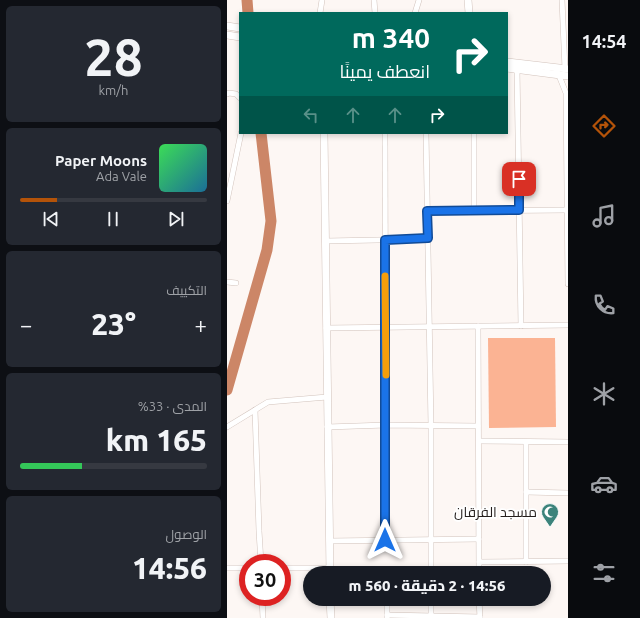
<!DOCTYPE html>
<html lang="ar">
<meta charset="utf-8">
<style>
:root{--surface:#171b24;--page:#242831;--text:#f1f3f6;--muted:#9ea1a6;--line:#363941;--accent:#b45309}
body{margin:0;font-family:Ubuntu,Cairo,sans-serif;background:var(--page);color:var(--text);direction:rtl;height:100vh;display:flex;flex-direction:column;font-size:15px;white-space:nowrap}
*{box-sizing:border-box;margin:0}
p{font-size:13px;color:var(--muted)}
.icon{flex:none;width:22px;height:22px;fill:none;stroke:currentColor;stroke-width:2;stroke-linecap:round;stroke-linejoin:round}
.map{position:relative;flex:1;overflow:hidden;direction:ltr}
.details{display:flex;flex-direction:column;gap:6px;padding:6px;background:#0d0f14;width:227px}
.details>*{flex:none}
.banner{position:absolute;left:12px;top:12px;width:269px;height:122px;border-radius:0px;box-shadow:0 2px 6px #0003;direction:rtl;background:#00695c;color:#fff;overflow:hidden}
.speed{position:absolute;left:12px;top:554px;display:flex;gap:8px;font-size:20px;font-weight:700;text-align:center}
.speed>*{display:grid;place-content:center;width:52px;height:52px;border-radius:50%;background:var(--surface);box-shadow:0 2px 6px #0003;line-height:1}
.speed .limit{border:6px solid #d22;background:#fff;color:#111}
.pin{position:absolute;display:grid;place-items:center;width:34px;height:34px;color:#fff;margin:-17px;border-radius:8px;box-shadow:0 2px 6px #0006}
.me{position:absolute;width:44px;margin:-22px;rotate:0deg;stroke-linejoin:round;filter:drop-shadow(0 0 3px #0008)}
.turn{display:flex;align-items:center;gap:14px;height:84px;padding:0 12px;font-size:18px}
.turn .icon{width:52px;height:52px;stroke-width:2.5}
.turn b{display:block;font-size:28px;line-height:34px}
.lanes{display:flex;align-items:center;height:38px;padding:0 12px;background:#0003;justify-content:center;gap:20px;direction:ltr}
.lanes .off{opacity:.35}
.big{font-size:30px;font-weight:800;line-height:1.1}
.details .widget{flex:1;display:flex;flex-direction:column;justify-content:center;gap:6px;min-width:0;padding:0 14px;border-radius:6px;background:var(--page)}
.details .dial{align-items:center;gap:0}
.dial b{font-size:52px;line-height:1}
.song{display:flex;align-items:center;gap:12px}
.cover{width:48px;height:48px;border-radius:6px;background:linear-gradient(135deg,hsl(130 70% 55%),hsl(200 70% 35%))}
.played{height:4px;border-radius:2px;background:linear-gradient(90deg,var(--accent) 20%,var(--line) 20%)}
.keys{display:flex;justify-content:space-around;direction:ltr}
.heat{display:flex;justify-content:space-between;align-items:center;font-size:22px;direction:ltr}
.charge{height:6px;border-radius:3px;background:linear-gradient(90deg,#34c759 33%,var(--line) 0)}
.trip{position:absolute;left:76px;top:566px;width:248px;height:40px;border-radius:20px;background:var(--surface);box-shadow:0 2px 6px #0003;font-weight:800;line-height:40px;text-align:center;direction:rtl}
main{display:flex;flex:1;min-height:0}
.dock{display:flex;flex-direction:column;width:72px;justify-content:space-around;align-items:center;background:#090b0e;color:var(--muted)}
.dock .icon{width:28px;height:28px}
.dock .selected{color:var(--accent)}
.dock b{font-size:18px;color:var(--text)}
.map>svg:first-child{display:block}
.green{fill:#fbb393}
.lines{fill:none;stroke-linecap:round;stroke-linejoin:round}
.river{stroke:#cc8667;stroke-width:11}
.street-casing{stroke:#d2c3bc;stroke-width:6}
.secondary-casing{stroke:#d2c3bc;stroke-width:8}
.street{stroke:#fff;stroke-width:5}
.secondary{stroke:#fff;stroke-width:7}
.route-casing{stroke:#114b97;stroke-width:10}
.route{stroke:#1a73e8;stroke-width:7}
.slow{stroke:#f59e0b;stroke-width:7}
.labels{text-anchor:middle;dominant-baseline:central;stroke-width:3.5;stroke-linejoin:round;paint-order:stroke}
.poi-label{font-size:14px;fill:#241e1c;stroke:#fff;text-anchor:end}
</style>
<main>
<nav class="dock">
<b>14:54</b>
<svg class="icon selected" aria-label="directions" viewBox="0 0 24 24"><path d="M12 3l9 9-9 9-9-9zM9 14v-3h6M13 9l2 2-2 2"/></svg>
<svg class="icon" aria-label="music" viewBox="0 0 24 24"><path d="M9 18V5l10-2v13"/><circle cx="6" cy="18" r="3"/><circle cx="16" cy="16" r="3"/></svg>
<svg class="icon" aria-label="phone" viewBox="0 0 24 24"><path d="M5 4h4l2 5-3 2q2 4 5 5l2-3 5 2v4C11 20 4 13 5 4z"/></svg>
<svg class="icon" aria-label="climate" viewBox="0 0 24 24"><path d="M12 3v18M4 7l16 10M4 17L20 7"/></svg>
<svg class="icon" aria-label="car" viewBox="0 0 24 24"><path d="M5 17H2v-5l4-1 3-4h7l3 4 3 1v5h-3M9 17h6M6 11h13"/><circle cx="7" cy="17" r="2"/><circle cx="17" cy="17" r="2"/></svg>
<svg class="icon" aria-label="filters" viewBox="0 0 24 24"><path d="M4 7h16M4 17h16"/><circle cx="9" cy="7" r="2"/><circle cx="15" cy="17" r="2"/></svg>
</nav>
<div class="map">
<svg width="341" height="618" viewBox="0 0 341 618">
<rect width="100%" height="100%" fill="#fdf7f4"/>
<path class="green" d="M 261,338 L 328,338 L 329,427 L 262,428 Z"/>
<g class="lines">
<g class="river">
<path d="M 20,0 L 21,13"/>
<path d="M 0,390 L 40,250 L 44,221 L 34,133"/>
</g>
<g class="street-casing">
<g id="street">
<path d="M 147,0 L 148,13"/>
<path d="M 335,0 L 338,69"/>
<path d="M 93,13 L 95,0"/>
<path d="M 188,13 L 192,0"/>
<path d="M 290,69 L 294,326"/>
<path d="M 331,73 L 339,93 L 341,284"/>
<path d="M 0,94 L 2,93 L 9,94 L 13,98"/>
<path d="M 158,133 L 159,540"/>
<path d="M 199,133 L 204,426 L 204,573"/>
<path d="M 247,133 L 247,211"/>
<path d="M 0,201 L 14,133"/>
<path d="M 200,211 L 340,210"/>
<path d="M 99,241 L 201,239"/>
<path d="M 0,282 L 9,283"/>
<path d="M 251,326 L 252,573"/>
<path d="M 99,328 L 341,325"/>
<path d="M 28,410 L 32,531 L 34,563"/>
<path d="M 0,427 L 41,402 L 100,397"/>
<path d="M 100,427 L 159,425 L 251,426"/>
<path d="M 252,441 L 341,442"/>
<path d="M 299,442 L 299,562"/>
<path d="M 299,492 L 341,493"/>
<path d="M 102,541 L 252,539"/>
<path d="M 252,562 L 341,561"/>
<path d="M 0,568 L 21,568"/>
<path d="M 55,568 L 102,568"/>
<path d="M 35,597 L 36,618"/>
<path d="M 160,599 L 160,618"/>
<path d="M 252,599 L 253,618"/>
<path d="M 160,615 L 253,617"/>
<path d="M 204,616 L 204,599"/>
</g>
</g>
<g class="secondary-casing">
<g id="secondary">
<path d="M 241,0 L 242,13"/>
<path d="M 0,26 L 13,28"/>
<path d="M 0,35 L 13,37"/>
<path d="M 280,62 L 341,69"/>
<path d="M 280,68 L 341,76"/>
<path d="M 97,133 L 103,573"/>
<path d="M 103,599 L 104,618"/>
</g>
</g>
<use href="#street" class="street"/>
<use href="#secondary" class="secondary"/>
</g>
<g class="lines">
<g class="route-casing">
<path id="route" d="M 158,540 L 158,240 L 201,238 L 200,211 L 292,210 L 292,179"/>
</g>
<use href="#route" class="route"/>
<path class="slow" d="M 158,276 L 159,375"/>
</g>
<defs>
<g id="mosque-pin" transform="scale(0.9)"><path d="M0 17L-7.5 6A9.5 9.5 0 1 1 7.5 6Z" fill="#3c837b" stroke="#fff"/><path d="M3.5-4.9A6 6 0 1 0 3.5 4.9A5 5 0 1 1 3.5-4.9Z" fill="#fff"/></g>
</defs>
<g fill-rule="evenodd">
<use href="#mosque-pin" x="323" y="512"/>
</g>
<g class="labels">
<g class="poi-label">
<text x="310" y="512">مسجد الفرقان</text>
</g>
</g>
</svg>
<div class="speed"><div class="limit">30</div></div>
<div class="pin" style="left:292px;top:179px;background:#d93025"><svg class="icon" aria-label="arrive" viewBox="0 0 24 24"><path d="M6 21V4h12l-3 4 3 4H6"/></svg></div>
<svg class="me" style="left:158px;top:540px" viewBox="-20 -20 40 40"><path d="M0-17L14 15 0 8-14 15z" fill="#1a73e8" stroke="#fff" stroke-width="4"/></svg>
<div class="trip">14:56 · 2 دقيقة · 560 m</div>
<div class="banner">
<div class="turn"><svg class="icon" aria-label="right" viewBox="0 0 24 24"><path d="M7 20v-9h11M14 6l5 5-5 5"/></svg><div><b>340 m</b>انعطف يمينًا</div></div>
<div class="lanes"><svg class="icon off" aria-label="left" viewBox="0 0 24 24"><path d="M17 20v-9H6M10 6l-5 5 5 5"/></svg><svg class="icon off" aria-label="ahead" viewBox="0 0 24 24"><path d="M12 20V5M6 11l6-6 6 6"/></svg><svg class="icon off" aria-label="ahead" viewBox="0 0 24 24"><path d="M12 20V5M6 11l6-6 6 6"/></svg><svg class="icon" aria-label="right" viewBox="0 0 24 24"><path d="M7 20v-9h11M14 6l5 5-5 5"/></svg></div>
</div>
</div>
<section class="details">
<div class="widget dial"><b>28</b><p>km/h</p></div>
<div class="widget">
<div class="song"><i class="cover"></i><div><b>Paper Moons</b><p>Ada Vale</p></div></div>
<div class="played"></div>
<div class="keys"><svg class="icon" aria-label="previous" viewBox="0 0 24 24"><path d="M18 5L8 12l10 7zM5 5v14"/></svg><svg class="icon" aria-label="pause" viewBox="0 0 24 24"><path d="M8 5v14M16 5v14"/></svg><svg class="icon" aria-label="next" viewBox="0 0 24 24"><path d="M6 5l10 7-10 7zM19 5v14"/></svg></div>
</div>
<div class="widget"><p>التكييف</p>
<div class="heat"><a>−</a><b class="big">23°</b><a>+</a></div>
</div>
<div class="widget"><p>المدى · 33%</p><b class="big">165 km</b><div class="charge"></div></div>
<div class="widget"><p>الوصول</p><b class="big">14:56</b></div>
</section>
</main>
